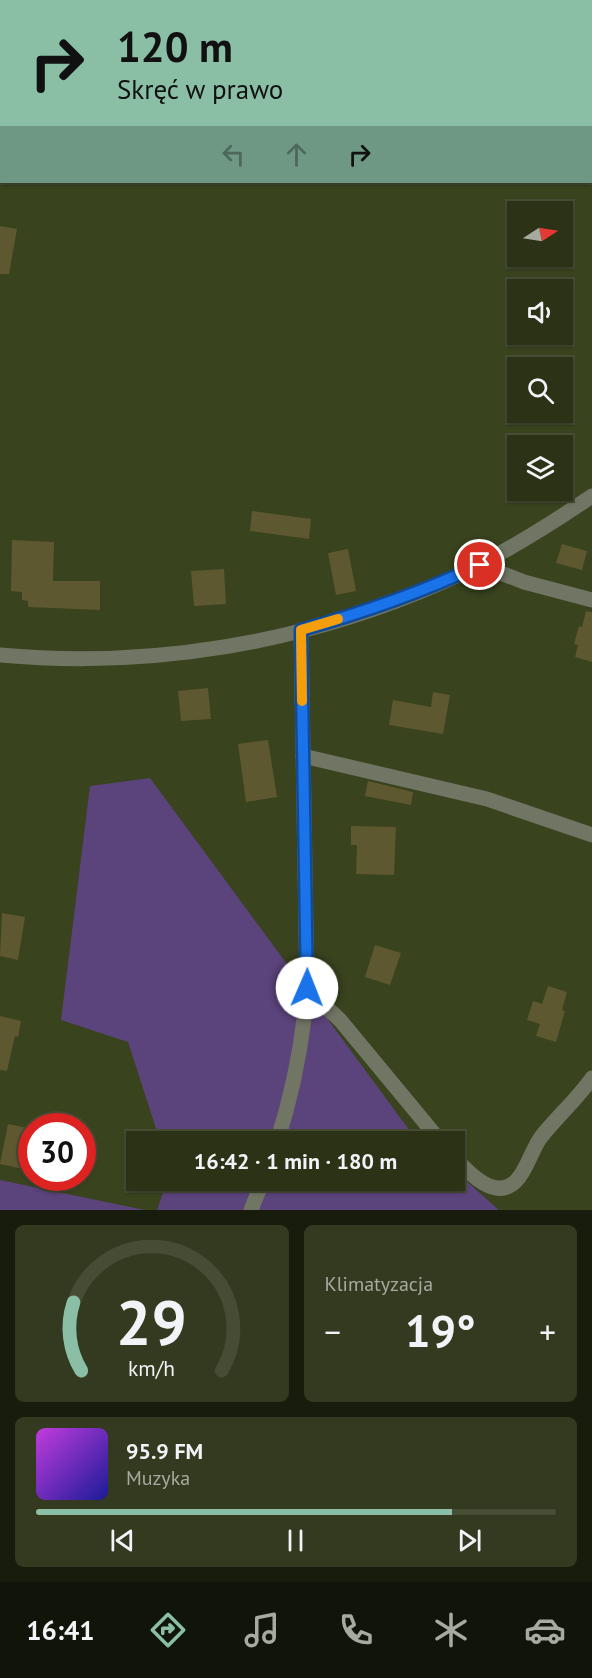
<!DOCTYPE html>
<html lang="pl">
<meta charset="utf-8">
<style>
:root{--surface:#2b3216;--page:#333a1f;--text:#f1f3f6;--muted:#a6aaa1;--line:#474d35;--accent:#8abfa5}
body{margin:0;font-family:"PT Sans",sans-serif;background:var(--page);color:var(--text);height:100vh;display:flex;flex-direction:column;font-size:22px;white-space:nowrap}
*{box-sizing:border-box;margin:0}
p{font-size:20px;color:var(--muted)}
.icon{flex:none;width:33px;height:33px;fill:none;stroke:currentColor;stroke-width:2;stroke-linecap:round;stroke-linejoin:round}
.map{position:relative;height:1210px;overflow:hidden}
.side{display:flex;flex-direction:column;gap:15px;padding:15px;background:#181c0c;flex:1}
.side>*{flex:none}
.hud{position:absolute;left:0px;top:0px;width:592px;height:183px;box-shadow:0 2px 4px #0004,0 0 0 2px var(--line);background:#8abfa5;color:#111;overflow:hidden}
.needle{width:39px;rotate:78deg}
.fabs{position:absolute;left:507px;top:201px;display:grid;gap:12px}
.fabs a{display:grid;place-items:center;width:66px;height:66px;border-radius:0px;background:var(--surface);box-shadow:0 2px 4px #0004,0 0 0 2px var(--line);font-size:30px}
.speed{position:absolute;left:18px;top:1113px;display:flex;gap:12px;font-size:30px;font-weight:700;text-align:center}
.speed>*{display:grid;place-content:center;width:78px;height:78px;border-radius:50%;background:var(--surface);box-shadow:0 2px 4px #0004,0 0 0 2px var(--line);line-height:1}
.speed .limit{border:9px solid #d22;background:#fff;color:#111}
.pin{position:absolute;display:grid;place-items:center;width:51px;height:51px;color:#fff;margin:-26px;border:3px solid #fff;border-radius:50%;box-shadow:0 2px 6px #0007}
.me{position:absolute;width:66px;margin:-33px;rotate:1deg;stroke-linejoin:round;filter:drop-shadow(0 0 4px #0008)}
.turn{display:flex;align-items:center;gap:21px;height:126px;padding:0 18px;font-size:27px}
.turn .icon{width:78px;height:78px;stroke-width:2.5}
.turn b{display:block;font-size:42px;line-height:51px}
.lanes{display:flex;align-items:center;height:57px;padding:0 18px;background:#0003;justify-content:center;gap:30px;direction:ltr}
.lanes .off{opacity:.35}
.big{font-size:45px;font-weight:700;line-height:1.1}
.side .widget{flex:1;display:flex;flex-direction:column;justify-content:center;gap:9px;min-width:0;padding:0 21px;border-radius:9px;background:var(--page)}
.side .dial{align-items:center;gap:0}
.dial svg{height:156px;overflow:visible;fill:none;stroke:var(--line);stroke-width:7;stroke-linecap:round;text-anchor:middle}
.dial text{fill:var(--text);stroke:none}
.song{display:flex;align-items:center;gap:18px}
.cover{width:72px;height:72px;border-radius:9px;background:linear-gradient(135deg,hsl(290 70% 55%),hsl(240 70% 35%))}
.played{height:6px;border-radius:3px;background:linear-gradient(90deg,var(--accent) 80%,var(--line) 80%)}
.keys{display:flex;justify-content:space-around;direction:ltr}
.heat{display:flex;justify-content:space-between;align-items:center;font-size:33px;direction:ltr}
.side .tiles{flex:1;display:grid;gap:15px;grid-template-columns:1fr 1fr}
.widget:last-child{grid-column:span 2}
.trip{position:absolute;left:126px;top:1131px;width:339px;height:60px;border-radius:0px;background:var(--surface);box-shadow:0 2px 4px #0004,0 0 0 2px var(--line);font-weight:700;line-height:60px;text-align:center}
.dock{display:flex;height:96px;justify-content:space-around;align-items:center;background:#111409;color:var(--muted)}
.dock .icon{width:42px;height:42px}
.dock .on{color:var(--accent)}
.dock b{font-size:27px;color:var(--text)}
.map>svg:first-child{display:block}
.green{fill:#5b437b}
.building{fill:#5d582f}
.lines{fill:none;stroke-linecap:round;stroke-linejoin:round}
.minor{stroke:#707564;stroke-width:15}
.route-casing{stroke:#114b97;stroke-width:15}
.route{stroke:#1a73e8;stroke-width:10}
.slow{stroke:#f59e0b;stroke-width:10}
</style>
<div class="map">
<svg width="592" height="1210" viewBox="0 0 592 1210">
<rect width="100%" height="100%" fill="#39431e"/>
<g class="green">
<path d="M 150,778 L 413,1135 L 420,1141 L 160,1141 L 128,1042 L 61,1020 L 90,786 Z"/>
<path d="M 455,1171 L 499,1210 L 157,1210 L 167,1181 L 454,1180 Z"/>
<path d="M 0,1180 L 145,1210 L 0,1210 Z"/>
</g>
<g class="building">
<path d="M 0,226 L 17,229 L 9,274 L 0,274 Z"/>
<path d="M 252,511 L 311,519 L 309,539 L 250,531 Z"/>
<path d="M 12,540 L 54,542 L 53,581 L 100,581 L 100,610 L 28,607 L 28,601 L 22,600 L 22,592 L 11,591 Z"/>
<path d="M 562,544 L 587,551 L 582,570 L 556,563 Z"/>
<path d="M 348,549 L 356,591 L 336,595 L 328,553 Z"/>
<path d="M 224,569 L 226,604 L 194,606 L 191,571 Z"/>
<path d="M 586,611 L 592,612 L 592,662 L 575,657 L 578,645 L 574,644 L 579,626 L 582,627 Z"/>
<path d="M 208,688 L 211,719 L 181,721 L 178,691 Z"/>
<path d="M 433,692 L 450,695 L 443,734 L 389,725 L 393,700 L 431,707 Z"/>
<path d="M 268,740 L 277,797 L 246,802 L 238,744 Z"/>
<path d="M 368,781 L 413,792 L 411,805 L 365,796 Z"/>
<path d="M 351,826 L 396,827 L 394,875 L 356,874 L 357,845 L 351,845 Z"/>
<path d="M 2,913 L 25,917 L 18,960 L 0,956 Z"/>
<path d="M 375,945 L 401,953 L 390,985 L 365,977 Z"/>
<path d="M 548,986 L 567,992 L 562,1010 L 565,1011 L 556,1042 L 536,1036 L 540,1024 L 527,1020 L 533,1001 L 542,1004 Z"/>
<path d="M 0,1016 L 21,1021 L 18,1037 L 15,1036 L 7,1071 L 0,1070 Z"/>
<path d="M 8,1124 L 32,1129 L 32,1171 L 0,1164 Z"/>
</g>
<g class="lines">
<g class="minor">
<path d="M 480,565 L 524,582 L 592,600"/>
<path d="M 0,655 C 150,669 305,643 443,582 C 495,559 545,528 592,496"/>
<path d="M 303,756 L 487,799 L 592,835"/>
<path d="M 307,989 L 340,1020 L 441,1142"/>
<path d="M 277,1142 C 293,1092 303,1041 307,989 L 301,630"/>
<path d="M 454,1157 C 468,1172 495,1202 516,1181 C 527,1170 531,1151 541,1137 C 557,1117 577,1099 592,1078"/>
<path d="M 251,1210 L 263,1180"/>
</g>
</g>
<g class="lines">
<g class="route-casing">
<path id="route" d="M 307,988 L 301,630 C 362,613 422,592 480,565"/>
</g>
<use href="#route" class="route"/>
<path class="slow" d="M 302,701 L 301,630 L 338,619"/>
</g>
</svg>
<div class="fabs">
<a><svg class="needle" viewBox="-14 -14 28 28"><path d="M0-13l5 13h-10z" fill="#e53935"/><path d="M0 13l5-13h-10z" fill="#a6aaa1"/></svg></a>
<a><svg class="icon" aria-label="sound" viewBox="0 0 24 24"><path d="M4 9h4l5-4v14l-5-4H4zM17 9q2 3 0 6"/></svg></a>
<a><svg class="icon" aria-label="search" viewBox="0 0 24 24"><circle cx="10" cy="10" r="6"/><path d="M15 15l6 6"/></svg></a>
<a><svg class="icon" aria-label="layers" viewBox="0 0 24 24"><path d="M12 4l9 5-9 5-9-5zM3 14l9 5 9-5"/></svg></a>
</div>
<div class="speed"><div class="limit">30</div></div>
<div class="pin" style="left:480px;top:565px;background:#d93025"><svg class="icon" aria-label="arrive" viewBox="0 0 24 24"><path d="M6 21V4h12l-3 4 3 4H6"/></svg></div>
<svg class="me" style="left:307px;top:988px" viewBox="-20 -20 40 40"><circle r="19" fill="#fff"/><path d="M0-13L10 11 0 6-10 11z" fill="#1a73e8"/></svg>
<div class="trip">16:42 · 1 min · 180 m</div>
<div class="hud">
<div class="turn"><svg class="icon" aria-label="right" viewBox="0 0 24 24"><path d="M7 20v-9h11M14 6l5 5-5 5"/></svg><div><b>120 m</b>Skręć w prawo</div></div>
<div class="lanes"><svg class="icon off" aria-label="left" viewBox="0 0 24 24"><path d="M17 20v-9H6M10 6l-5 5 5 5"/></svg><svg class="icon off" aria-label="ahead" viewBox="0 0 24 24"><path d="M12 20V5M6 11l6-6 6 6"/></svg><svg class="icon" aria-label="right" viewBox="0 0 24 24"><path d="M7 20v-9h11M14 6l5 5-5 5"/></svg></div>
</div>
</div>
<section class="side">
<div class="tiles">
<div class="widget dial"><svg viewBox="0 0 100 80">
<path d="M14 69A42 42 0 1 1 86 69"/>
<path d="M14 69A42 42 0 0 1 10 34" stroke="#8abfa5"/>
<text x="50" y="56" font-size="32" font-weight="700">29</text>
<text x="50" y="72" font-size="11">km/h</text>
</svg></div>
<div class="widget"><p>Klimatyzacja</p>
<div class="heat"><a>−</a><b class="big">19°</b><a>+</a></div>
</div>
<div class="widget">
<div class="song"><i class="cover"></i><div><b>95.9 FM</b><p>Muzyka</p></div></div>
<div class="played"></div>
<div class="keys"><svg class="icon" aria-label="previous" viewBox="0 0 24 24"><path d="M18 5L8 12l10 7zM5 5v14"/></svg><svg class="icon" aria-label="pause" viewBox="0 0 24 24"><path d="M8 5v14M16 5v14"/></svg><svg class="icon" aria-label="next" viewBox="0 0 24 24"><path d="M6 5l10 7-10 7zM19 5v14"/></svg></div>
</div>
</div>
</section>
<nav class="dock">
<b>16:41</b>
<svg class="icon on" aria-label="directions" viewBox="0 0 24 24"><path d="M12 3l9 9-9 9-9-9zM9 14v-3h6M13 9l2 2-2 2"/></svg>
<svg class="icon" aria-label="music" viewBox="0 0 24 24"><path d="M9 18V5l10-2v13"/><circle cx="6" cy="18" r="3"/><circle cx="16" cy="16" r="3"/></svg>
<svg class="icon" aria-label="phone" viewBox="0 0 24 24"><path d="M5 4h4l2 5-3 2q2 4 5 5l2-3 5 2v4C11 20 4 13 5 4z"/></svg>
<svg class="icon" aria-label="climate" viewBox="0 0 24 24"><path d="M12 3v18M4 7l16 10M4 17L20 7"/></svg>
<svg class="icon" aria-label="car" viewBox="0 0 24 24"><path d="M5 17H2v-5l4-1 3-4h7l3 4 3 1v5h-3M9 17h6M6 11h13"/><circle cx="7" cy="17" r="2"/><circle cx="17" cy="17" r="2"/></svg>
</nav>
